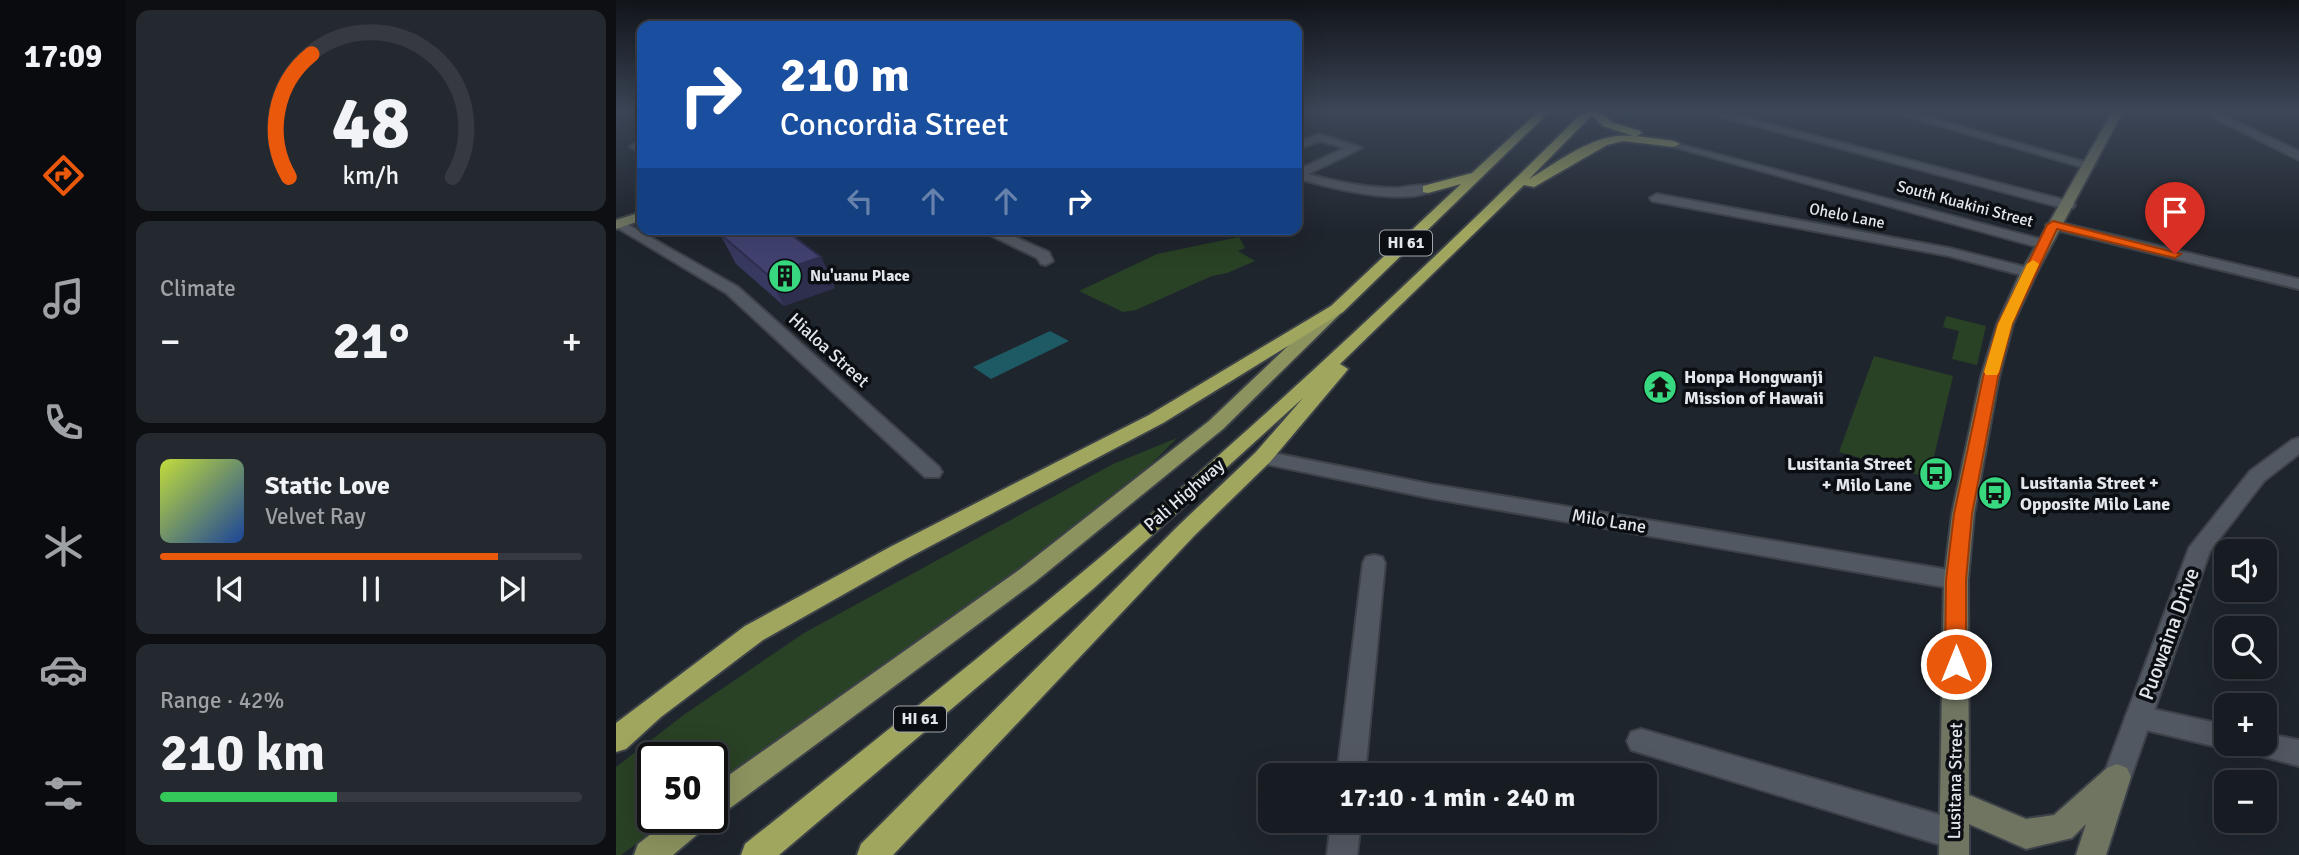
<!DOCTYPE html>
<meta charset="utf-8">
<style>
:root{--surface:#171c22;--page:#24292f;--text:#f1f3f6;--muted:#9ea1a5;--line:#363a40;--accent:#ea580c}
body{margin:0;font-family:Signika,sans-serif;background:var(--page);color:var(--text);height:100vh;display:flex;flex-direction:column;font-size:26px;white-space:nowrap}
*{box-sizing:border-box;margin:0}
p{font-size:23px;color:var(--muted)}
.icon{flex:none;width:38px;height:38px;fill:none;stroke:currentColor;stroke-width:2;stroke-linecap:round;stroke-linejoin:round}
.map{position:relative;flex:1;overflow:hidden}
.details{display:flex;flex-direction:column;gap:10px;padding:10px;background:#0d0f13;width:490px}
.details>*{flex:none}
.top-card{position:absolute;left:21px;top:21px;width:665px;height:214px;border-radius:14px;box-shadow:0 7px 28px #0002,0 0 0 2px var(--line);background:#1a4fa0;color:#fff;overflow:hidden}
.fabs{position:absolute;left:1598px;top:539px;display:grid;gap:14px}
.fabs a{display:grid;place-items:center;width:63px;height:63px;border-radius:14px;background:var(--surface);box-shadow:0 7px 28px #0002,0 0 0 2px var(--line);font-size:35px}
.speed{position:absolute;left:21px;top:742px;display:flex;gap:14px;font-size:35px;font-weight:700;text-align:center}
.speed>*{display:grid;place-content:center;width:91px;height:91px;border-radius:50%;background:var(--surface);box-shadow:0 7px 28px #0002,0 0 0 2px var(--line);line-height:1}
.speed .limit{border:4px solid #111;border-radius:10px;background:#fff;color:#111}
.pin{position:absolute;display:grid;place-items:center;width:60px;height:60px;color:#fff;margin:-72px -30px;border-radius:50% 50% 50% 0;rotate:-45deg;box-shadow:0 0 7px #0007}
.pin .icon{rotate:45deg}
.me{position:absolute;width:77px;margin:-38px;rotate:0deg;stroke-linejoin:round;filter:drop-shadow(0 0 5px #0008)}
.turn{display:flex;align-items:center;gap:24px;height:147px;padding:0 28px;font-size:32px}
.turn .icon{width:91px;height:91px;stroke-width:2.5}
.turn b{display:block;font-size:49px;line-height:60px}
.lanes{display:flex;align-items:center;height:66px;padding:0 28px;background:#0003;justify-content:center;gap:35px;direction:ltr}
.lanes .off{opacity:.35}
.big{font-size:52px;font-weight:800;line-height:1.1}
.details .tile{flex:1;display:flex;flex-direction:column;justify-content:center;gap:10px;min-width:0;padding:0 24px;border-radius:14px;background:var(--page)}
.details .dial{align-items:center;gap:0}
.dial svg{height:182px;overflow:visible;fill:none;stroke:var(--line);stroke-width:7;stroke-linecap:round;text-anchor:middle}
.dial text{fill:var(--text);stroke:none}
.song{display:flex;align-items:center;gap:21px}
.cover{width:84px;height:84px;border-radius:10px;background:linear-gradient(135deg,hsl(70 70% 55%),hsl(220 70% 35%))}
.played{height:7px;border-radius:4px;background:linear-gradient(90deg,var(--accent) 80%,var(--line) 80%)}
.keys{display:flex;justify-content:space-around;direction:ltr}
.heat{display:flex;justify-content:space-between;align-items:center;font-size:38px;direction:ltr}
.charge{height:10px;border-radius:5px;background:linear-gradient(90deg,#34c759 42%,var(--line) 0)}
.trip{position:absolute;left:642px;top:763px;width:399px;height:70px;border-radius:14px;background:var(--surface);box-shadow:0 7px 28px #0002,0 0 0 2px var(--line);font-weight:800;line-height:70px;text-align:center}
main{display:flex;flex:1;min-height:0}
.tabs{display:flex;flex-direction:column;width:126px;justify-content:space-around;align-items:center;background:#090b0e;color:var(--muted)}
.tabs .icon{width:49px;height:49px}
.tabs .active{color:var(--accent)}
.tabs b{font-size:32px;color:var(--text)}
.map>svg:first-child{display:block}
.green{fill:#294125}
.water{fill:#1e5a63}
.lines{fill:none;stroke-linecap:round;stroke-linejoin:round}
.stream{stroke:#1e5a63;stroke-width:5}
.minor-casing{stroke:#3d4249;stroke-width:4}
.tertiary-casing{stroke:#3d4249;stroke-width:4}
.secondary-casing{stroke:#3d4249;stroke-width:4}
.primary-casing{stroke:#3d4249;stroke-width:4}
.trunk-casing{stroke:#3d4249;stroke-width:4}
.minor{fill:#525861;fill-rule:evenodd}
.tertiary{fill:#525861;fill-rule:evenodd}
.secondary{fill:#6f7560;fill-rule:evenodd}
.primary{fill:#8c935f;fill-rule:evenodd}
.trunk{fill:#a0a65e;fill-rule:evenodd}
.wall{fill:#383960}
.shaded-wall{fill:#2e2e4e}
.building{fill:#414270;stroke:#2e2e4e;stroke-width:2}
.route{fill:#ea580c;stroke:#983908;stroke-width:2}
.slow{fill:#f59e0b}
.labels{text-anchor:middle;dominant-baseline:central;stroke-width:7;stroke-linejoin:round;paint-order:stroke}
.far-street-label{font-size:16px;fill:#e3e7ed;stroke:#0b0e12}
.shield{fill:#0b0e12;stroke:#a2a6ab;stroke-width:2}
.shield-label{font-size:16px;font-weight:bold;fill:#e3e7ed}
.far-poi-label{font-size:16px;font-weight:bold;fill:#e3e7ed;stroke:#0b0e12;text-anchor:start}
.street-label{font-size:18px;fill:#e3e7ed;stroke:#0b0e12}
.poi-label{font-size:18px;font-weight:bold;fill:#e3e7ed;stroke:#0b0e12;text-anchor:start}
.near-street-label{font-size:21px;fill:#e3e7ed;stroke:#0b0e12}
</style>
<main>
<nav class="tabs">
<b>17:09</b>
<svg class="icon active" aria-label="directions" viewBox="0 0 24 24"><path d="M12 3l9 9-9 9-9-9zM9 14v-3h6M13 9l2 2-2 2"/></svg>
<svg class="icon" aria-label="music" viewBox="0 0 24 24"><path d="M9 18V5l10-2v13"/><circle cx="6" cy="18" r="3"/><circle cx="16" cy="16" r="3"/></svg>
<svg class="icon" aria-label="phone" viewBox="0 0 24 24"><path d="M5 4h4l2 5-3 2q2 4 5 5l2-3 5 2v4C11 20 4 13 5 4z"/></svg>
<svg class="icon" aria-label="climate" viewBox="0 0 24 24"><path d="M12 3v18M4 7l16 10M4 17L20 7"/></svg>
<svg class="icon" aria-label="car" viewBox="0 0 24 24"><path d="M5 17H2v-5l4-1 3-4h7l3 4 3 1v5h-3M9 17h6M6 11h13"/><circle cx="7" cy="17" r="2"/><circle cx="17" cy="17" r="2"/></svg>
<svg class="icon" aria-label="filters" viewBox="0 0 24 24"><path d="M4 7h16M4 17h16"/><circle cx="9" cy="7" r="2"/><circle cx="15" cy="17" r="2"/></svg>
</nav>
<section class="details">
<div class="tile dial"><svg viewBox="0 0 100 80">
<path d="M14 69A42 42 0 1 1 86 69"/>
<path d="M14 69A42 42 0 0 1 24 15" stroke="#ea580c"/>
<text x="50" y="56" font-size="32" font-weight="700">48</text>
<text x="50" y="72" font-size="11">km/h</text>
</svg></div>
<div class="tile"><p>Climate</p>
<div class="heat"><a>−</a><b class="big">21°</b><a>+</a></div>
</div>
<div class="tile">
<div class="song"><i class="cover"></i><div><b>Static Love</b><p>Velvet Ray</p></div></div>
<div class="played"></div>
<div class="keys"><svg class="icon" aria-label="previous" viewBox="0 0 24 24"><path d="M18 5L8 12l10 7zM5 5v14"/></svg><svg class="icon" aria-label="pause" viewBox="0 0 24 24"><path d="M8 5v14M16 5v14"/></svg><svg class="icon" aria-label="next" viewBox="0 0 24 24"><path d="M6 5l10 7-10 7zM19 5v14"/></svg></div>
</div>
<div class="tile"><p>Range · 42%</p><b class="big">210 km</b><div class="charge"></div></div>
</section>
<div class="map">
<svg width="1683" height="855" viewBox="0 0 1683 855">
<rect width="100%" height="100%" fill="#1f252d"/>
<g class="green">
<path d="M 623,237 L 629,248 L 622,251 L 639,261 L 611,273 L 596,276 L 520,310 L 507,312 L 463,291 L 541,254 Z"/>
<path d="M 1330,316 L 1370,326 L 1361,365 L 1336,359 L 1343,331 L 1327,327 Z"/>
<path d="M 1258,356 L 1337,376 L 1313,478 L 1223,452 Z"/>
<path d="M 561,438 C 428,577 249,673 96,788 L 96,758 L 37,758 L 37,817 L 57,817 L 5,855 L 0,855 L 0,767 L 69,714 L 188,633 L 497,464 Z"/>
</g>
<path class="water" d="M 434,331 L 453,341 L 375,379 L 357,367 Z"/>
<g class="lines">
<path class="stream" d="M 1008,113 L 1016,111"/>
<g class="minor-casing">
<g id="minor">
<path d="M 1084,111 L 1102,111 L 1457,202 L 1459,205 L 1457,208 L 1447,208 Z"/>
<path d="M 1273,111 L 1291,111 L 1479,165 L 1469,168 Z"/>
<path d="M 1583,111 L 1597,111 L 1683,151 L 1683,160 Z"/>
<path d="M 703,134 L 746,148 L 692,174 C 721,182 751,188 781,188 C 792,187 810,182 818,189 C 794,208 709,187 681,178 L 681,170 L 729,148 L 704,141 L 681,149 L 681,142 Z"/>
<path d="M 1054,142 L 1432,241 L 1434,244 L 1432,247 L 1422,247 L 1054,146 Z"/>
<path d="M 20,143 L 26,146 L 26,153 L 14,147 Z"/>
<path d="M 1041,194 L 1333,248 L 1418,269 L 1421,272 L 1413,277 L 1333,256 L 1036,201 L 1034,198 Z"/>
<path d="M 4,220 L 122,287 L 323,467 L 326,472 L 323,477 L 309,477 L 110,293 L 0,227 L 0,221 Z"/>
<path d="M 1437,221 L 1683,279 L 1683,289 L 1432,228 L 1430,225 Z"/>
<path d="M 362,229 L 381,229 L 433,252 L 437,261 L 430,265 L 425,264 L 421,258 Z"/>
<path d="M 647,451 L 814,484 L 1340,571 L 1348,574 L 1352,580 L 1348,586 L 1340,589 L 814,498 L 640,462 L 637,457 L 640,452 Z"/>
<path d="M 758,555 L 766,557 L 769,563 L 749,775 L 721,775 L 747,563 L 750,557 Z"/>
<path d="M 1523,706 L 1610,725 L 1610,744 L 1621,744 L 1610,749 L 1513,726 L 1509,718 L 1513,710 Z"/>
<path d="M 1025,729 L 1338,819 L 1349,824 L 1353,834 L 1349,844 L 1338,849 L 1025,753 L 1015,750 L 1011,741 L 1015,732 Z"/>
<path d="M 1648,733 L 1683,740 L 1683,766 L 1633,753 L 1629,744 L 1648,744 Z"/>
<path d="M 715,821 L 745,821 L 741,855 L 711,855 Z"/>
</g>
</g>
<g class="tertiary-casing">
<path id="tertiary" d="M 1683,438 L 1683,454 L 1648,481 L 1594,551 L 1515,777 L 1511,786 L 1501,790 L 1491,786 L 1487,777 L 1573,548 L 1634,471 L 1676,440 Z"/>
</g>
<g class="secondary-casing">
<g id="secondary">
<path d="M 1497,111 L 1507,111 L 1421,272 L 1397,324 L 1383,377 L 1358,514 L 1352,580 L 1353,795 L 1410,819 L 1438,815 L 1491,768 L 1501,764 L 1511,768 L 1515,777 L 1490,855 L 1460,855 L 1470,824 L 1456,838 L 1410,849 L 1353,824 L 1353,855 L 1323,855 L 1328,580 L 1336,514 L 1365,377 L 1381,324 L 1405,272 Z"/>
<path d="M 26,212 L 26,220 L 0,229 L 0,220 Z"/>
</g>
</g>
<g class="primary-casing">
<path id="primary" d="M 717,307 L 725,312 L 723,315 L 607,429 L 419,582 L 106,814 L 96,818 L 95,817 L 90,827 L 57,855 L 18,855 L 22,844 L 57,817 L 96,817 L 96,787 L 403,570 L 593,421 L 711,309 Z"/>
</g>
<g class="trunk-casing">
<g id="trunk">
<path d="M 923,111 L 934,111 L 727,312 L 547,423 L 290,559 L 147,640 L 45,717 L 10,749 L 0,752 L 0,723 L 129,626 L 274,547 L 533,415 L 715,306 L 845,184 L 812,193 L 807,192 L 807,186 L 856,173 Z"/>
<path d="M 968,111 L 984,111 L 995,122 L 1024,131 L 1026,133 L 1021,136 L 1058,141 L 1064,144 L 1058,147 L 1007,141 L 991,145 L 918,187 L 908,185 L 724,364 L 732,369 L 729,373 L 654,462 L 579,535 L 277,855 L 241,855 L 245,844 L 563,525 L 640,452 L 687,398 L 477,589 L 163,855 L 125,855 L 129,844 C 262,738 395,633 525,523 C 678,392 825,253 968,111 ZM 976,115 L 987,126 L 1017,136 C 980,131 944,161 913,179 Z"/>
</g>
</g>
<use href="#minor" class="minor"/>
<use href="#tertiary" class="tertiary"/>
<use href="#secondary" class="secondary"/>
<use href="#primary" class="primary"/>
<use href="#trunk" class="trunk"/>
</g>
<path class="wall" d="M 103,229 L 168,229 L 205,257 L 219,288 L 168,306 L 120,264 L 104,234 L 106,234 Z"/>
<path class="shaded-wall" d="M 205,257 L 219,288 L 168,306 L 152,275 Z"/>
<path class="building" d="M 106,229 L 168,229 L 205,257 L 152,275 L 104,234 L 111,232 Z"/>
<linearGradient id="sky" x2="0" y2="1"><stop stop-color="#111419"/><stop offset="0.48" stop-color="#3c4657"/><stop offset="1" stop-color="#3c4657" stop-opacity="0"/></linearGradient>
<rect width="1683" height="231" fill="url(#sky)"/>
<path class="route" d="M 1437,221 L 1565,254 L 1559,258 L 1441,229 L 1396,324 L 1382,377 L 1356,514 L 1350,580 L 1350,664 L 1347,670 L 1340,672 L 1332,670 L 1329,664 L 1330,580 L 1338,514 L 1367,377 L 1382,324 L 1431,225 Z"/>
<path class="slow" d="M 1417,260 L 1423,264 L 1396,324 L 1383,372 L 1381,375 L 1370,375 L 1368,372 L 1382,324 L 1411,264 Z"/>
<defs>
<g id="building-disc" transform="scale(1.75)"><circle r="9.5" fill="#37d880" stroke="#0b0e12"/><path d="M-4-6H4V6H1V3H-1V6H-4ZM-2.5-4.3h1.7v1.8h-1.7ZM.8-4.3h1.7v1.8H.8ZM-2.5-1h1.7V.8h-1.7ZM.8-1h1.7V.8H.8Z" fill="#111"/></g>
<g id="temple-disc" transform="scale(1.75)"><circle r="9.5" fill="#37d880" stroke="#0b0e12"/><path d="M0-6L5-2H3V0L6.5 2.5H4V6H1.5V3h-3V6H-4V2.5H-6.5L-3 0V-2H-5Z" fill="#111"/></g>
<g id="bus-disc" transform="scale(1.75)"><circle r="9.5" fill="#37d880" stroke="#0b0e12"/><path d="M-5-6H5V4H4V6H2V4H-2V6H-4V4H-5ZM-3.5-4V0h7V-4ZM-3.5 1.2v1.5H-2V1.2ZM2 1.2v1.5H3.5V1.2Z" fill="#111"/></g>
</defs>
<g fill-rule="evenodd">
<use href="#building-disc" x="169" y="276"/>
<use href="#temple-disc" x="1044" y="387"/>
<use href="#bus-disc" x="1320" y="474"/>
<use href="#bus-disc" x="1379" y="493"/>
</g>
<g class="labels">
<g class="far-street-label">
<text transform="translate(1349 204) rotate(15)">South Kuakini Street</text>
<text transform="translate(1231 216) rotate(11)">Ohelo Lane</text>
</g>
<g class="shield">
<rect x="764" y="230.5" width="52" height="25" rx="5"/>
<rect x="278" y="706.5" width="52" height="25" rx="5"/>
</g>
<g class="shield-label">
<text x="790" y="243">HI 61</text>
<text x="304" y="719">HI 61</text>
</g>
<g class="far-poi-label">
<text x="194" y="276">Nu'uanu Place</text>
</g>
<g class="street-label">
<text transform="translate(213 350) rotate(42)">Hialoa Street</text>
<text transform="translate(568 495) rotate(-41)">Pali Highway</text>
<text transform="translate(993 521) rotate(9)">Milo Lane</text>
<text transform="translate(1339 781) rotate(-89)">Lusitana Street</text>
</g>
<g class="poi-label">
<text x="1068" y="377">Honpa Hongwanji<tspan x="1068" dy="21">Mission of Hawaii</tspan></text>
<text x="1296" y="464" text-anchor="end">Lusitania Street<tspan x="1296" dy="21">+ Milo Lane</tspan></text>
<text x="1404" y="483">Lusitania Street +<tspan x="1404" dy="21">Opposite Milo Lane</tspan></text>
</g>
<g class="near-street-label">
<text transform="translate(1553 634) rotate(-70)">Puowaina Drive</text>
</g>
</g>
</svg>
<div class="fabs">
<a><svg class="icon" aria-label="sound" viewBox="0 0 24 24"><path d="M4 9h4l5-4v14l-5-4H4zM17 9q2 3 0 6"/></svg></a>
<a><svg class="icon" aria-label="search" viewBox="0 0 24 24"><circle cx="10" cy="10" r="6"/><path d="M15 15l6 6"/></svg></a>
<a>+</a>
<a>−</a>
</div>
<div class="speed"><div class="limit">50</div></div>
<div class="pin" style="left:1559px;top:254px;background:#d93025"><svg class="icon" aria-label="arrive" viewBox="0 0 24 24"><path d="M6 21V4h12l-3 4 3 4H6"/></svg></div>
<svg class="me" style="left:1340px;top:664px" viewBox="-20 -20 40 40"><circle r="17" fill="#ea580c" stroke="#fff" stroke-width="3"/><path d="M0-11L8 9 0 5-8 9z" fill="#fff"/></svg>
<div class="trip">17:10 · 1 min · 240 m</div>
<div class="top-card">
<div class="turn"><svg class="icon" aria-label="right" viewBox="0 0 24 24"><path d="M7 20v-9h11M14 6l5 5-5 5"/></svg><div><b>210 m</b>Concordia Street</div></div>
<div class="lanes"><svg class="icon off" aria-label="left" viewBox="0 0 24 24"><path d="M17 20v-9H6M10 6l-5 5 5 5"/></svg><svg class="icon off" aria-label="ahead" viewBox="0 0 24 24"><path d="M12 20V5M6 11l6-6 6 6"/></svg><svg class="icon off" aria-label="ahead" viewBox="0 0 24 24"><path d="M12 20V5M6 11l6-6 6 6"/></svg><svg class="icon" aria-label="right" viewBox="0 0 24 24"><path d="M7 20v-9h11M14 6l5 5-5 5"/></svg></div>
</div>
</div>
</main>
